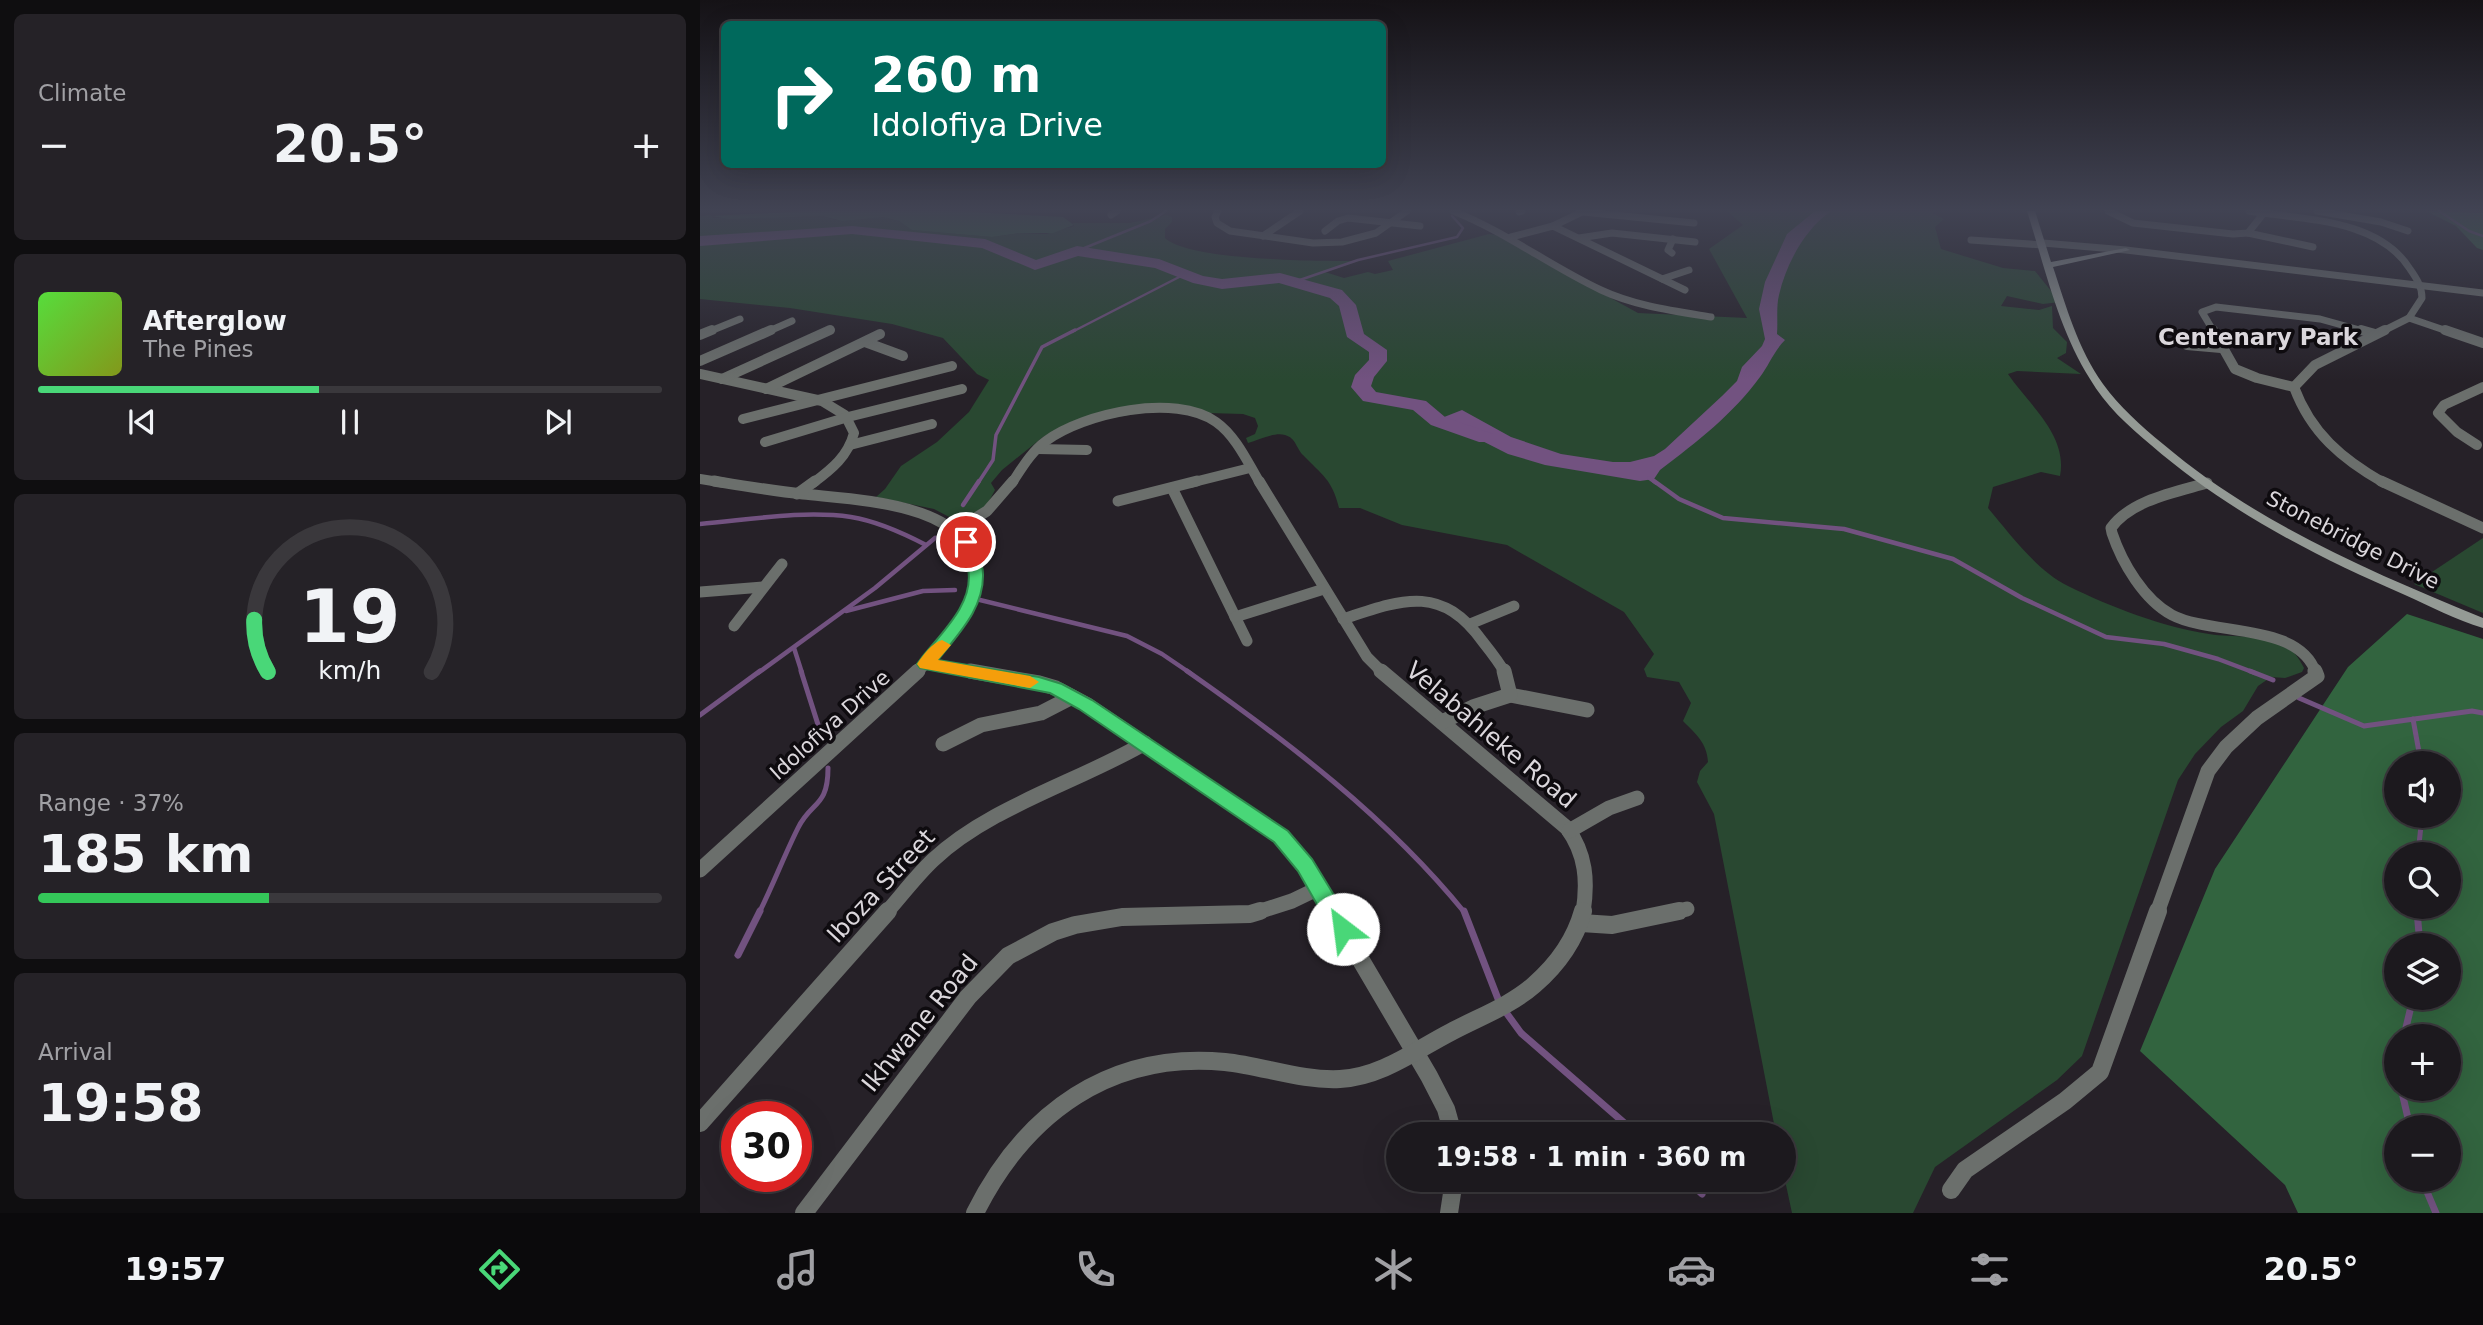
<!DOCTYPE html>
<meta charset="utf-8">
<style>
:root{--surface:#1c191e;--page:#252227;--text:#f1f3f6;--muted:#a0a0a4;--line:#3a383c;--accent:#49d778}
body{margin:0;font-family:"DejaVu Sans",sans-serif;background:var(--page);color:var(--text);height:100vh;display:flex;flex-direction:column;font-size:26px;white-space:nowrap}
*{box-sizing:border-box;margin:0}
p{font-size:23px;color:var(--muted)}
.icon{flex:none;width:38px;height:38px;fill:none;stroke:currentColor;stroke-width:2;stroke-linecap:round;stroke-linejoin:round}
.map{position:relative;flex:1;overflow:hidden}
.details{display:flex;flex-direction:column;gap:14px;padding:14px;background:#0f0e10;width:700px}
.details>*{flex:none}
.guide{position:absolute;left:21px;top:21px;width:665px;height:147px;border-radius:10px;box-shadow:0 7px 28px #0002,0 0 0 2px var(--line);background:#00695c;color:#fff;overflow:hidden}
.controls{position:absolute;left:1684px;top:751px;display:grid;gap:14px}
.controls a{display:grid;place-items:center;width:77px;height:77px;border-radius:50%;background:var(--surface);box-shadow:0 7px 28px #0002,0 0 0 2px var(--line);font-size:35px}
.speed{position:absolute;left:21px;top:1101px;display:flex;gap:14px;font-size:35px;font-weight:700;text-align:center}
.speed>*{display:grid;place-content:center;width:91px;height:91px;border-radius:50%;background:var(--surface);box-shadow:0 7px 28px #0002,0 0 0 2px var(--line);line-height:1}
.speed .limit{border:10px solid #d22;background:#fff;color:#111}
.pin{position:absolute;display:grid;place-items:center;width:60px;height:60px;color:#fff;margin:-30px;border:4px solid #fff;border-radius:50%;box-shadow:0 2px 7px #0007}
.me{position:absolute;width:77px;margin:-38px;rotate:330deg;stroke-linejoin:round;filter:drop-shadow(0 0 5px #0008)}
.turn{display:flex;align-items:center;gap:24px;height:147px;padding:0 35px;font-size:32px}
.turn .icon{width:91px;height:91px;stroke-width:2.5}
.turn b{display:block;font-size:49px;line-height:60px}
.big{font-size:52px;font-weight:600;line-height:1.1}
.details .widget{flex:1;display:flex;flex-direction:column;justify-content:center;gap:10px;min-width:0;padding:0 24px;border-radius:10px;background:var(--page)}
.details .dial{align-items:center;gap:0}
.dial svg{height:182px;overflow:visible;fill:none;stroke:var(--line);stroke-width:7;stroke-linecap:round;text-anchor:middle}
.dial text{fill:var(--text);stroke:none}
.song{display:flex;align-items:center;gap:21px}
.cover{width:84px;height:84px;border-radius:10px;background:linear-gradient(135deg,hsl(110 70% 55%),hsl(70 70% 35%))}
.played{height:7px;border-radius:4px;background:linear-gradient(90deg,var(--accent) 45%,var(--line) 45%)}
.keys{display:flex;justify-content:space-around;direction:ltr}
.heat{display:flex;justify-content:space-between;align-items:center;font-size:38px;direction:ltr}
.charge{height:10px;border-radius:5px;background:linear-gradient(90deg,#34c759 37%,var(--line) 0)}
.trip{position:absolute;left:686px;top:1122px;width:410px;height:70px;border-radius:35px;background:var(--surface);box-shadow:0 7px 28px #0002,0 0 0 2px var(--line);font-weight:600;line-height:70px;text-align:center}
.menu{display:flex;height:112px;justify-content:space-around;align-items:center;background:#0b0a0c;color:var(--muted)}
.menu .icon{width:49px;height:49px}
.menu .current{color:var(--accent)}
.menu b{font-size:32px;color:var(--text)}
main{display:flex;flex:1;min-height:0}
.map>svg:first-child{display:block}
.green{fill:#294831}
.forest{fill:#32643f;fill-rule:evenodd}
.water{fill:#725280}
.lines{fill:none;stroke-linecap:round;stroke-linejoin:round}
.stream-far4{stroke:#725280;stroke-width:2.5}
.stream-far3{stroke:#725280;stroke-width:3.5}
.stream-far2{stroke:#725280;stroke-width:4.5}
.stream-far1{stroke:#725280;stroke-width:5}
.stream{stroke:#725280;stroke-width:7}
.river{fill:#725280;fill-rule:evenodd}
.street-far4{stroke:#6b6f6c;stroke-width:7}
.street-far3{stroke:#6b6f6c;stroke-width:10}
.street-far2{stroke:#6b6f6c;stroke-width:11}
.street-far1{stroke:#6b6f6c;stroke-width:15}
.street{stroke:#6b6f6c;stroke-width:18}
.secondary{fill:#949a95;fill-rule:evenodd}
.route{fill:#49d778;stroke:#2f8c4e;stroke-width:2}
.slow{fill:#f59e0b}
.labels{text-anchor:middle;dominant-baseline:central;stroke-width:7;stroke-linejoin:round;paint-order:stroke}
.street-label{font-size:21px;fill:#dbd7dc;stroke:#0e0b0f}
.far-district-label{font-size:23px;font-weight:bold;fill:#dbd7dc;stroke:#0e0b0f}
.near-street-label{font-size:24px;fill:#dbd7dc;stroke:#0e0b0f}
</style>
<main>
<section class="details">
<div class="widget"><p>Climate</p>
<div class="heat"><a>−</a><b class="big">20.5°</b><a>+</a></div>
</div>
<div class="widget">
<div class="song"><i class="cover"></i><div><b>Afterglow</b><p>The Pines</p></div></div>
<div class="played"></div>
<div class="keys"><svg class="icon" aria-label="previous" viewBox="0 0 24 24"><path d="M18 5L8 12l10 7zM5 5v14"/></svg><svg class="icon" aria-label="pause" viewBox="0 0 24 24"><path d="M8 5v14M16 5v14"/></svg><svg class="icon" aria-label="next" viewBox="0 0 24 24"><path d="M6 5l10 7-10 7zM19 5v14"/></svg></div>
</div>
<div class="widget dial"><svg viewBox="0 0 100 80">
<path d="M14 69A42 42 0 1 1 86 69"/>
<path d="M14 69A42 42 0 0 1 8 46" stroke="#49d778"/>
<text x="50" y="56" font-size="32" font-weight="700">19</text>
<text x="50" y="72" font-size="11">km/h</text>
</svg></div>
<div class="widget"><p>Range · 37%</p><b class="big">185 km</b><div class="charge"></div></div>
<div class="widget"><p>Arrival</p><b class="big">19:58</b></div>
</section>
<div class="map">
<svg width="1783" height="1213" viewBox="0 0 1783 1213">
<rect width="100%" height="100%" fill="#262128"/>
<g class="green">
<path d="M 1027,211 L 1235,211 L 1232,213 L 1244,219 L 1235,227 L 1241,249 L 1303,268 L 1335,271 L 1360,302 L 1343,304 L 1307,296 L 1301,306 L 1339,310 L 1352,306 L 1353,328 L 1367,342 L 1366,353 L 1357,358 L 1381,374 L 1317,371 L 1308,374 C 1329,405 1368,435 1360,476 L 1341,472 L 1293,487 L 1288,508 C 1310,534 1337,571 1368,586 C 1411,607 1462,627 1509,634 C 1534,638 1560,634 1583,644 C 1593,649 1599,658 1604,668 L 1602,672 L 1585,678 L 1571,677 L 1558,686 L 1543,711 L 1521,727 L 1495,754 L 1478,780 L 1382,1056 L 1357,1080 L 1235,1167 L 1213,1213 L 1092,1213 L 1083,1171 L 1083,1134 L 1076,1134 L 1014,814 L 997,782 L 1000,771 L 1008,762 C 1007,743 996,734 983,721 L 991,703 L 979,682 L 947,677 L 944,669 L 954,654 L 924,612 L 807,545 L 702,525 L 660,508 L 639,508 C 632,479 622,475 603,455 C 596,448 596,438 585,435 C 574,432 559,440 548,443 L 546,438 L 555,434 L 558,426 L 555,418 L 543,414 L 508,413 L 479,406 L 362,427 L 343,437 L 302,470 L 291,483 L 295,490 L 286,507 L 266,518 L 255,520 L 234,509 L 176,497 L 185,489 L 201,466 L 237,442 L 269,412 L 289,380 L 277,374 L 243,338 L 192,324 L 90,308 L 0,299 L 0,216 L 11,215 L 13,218 L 122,216 L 136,220 L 183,217 L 199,221 L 213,230 L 292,237 L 319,233 L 346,234 L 374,226 L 373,223 L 430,223 L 467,215 L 472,217 L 472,222 L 465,229 L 465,238 C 489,261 621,261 659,261 L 625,272 L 644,278 L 668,272 L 675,274 L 693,270 L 688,261 L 789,234 L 796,235 L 938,313 L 1047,318 L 1009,249 L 1043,225 Z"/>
<path d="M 1783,538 L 1783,613 L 1714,584 Z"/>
</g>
<g class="forest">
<path d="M 109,211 L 254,211 L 363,217 L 374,225 L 353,233 L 319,233 L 292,237 L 212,230 L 199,221 L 183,217 L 142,221 L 122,216 L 29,219 L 11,216 Z"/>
<path d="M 1726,211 L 1783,213 L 1783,250 L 1777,248 L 1756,226 Z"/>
<path d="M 1707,614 L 1783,639 L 1783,1213 L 1598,1213 L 1585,1185 L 1440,1051 L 1515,869 L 1648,667 ZM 1696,763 L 1748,763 L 1748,816 L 1696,816 ZM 1696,854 L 1748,854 L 1748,906 L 1696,906 ZM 1696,945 L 1748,945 L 1748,998 L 1696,998 ZM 1696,1036 L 1748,1036 L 1748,1088 L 1696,1088 ZM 1696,1127 L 1748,1127 L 1748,1180 L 1696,1180 Z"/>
</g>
<path class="water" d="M 1115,211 L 1131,211 C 1105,229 1086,264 1079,295 C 1076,307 1078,321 1077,334 L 1085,340 C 1074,351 1069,365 1060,377 C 1033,414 997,442 960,470 L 954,479 L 940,481 L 845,465 L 808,454 L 739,419 L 762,410 L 811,437 L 861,454 L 913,462 L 930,462 L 954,456 L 965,449 L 1022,396 L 1037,381 L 1042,367 L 1062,346 L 1065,339 L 1059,309 L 1065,282 L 1087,234 Z"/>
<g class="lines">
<g class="stream-far4">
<path d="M 1739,211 L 1769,231 L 1783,236"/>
<path d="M 377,251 L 451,221 L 466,211"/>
<path d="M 594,282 L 658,260 L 757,237 L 763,228 L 752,216"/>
<path d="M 372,332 L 485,274"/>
</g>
<g class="stream-far3">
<path d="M 949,478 L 956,483"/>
<path d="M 278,483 L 293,460 L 296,435 L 342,347 L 375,330"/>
</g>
<g class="stream-far2">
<path d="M 954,481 L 979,499 L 1023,518 L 1144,529 L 1253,559 L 1322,598 L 1406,637 L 1464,644 L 1518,659 L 1555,673"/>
<path d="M 263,505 L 279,481"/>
<path d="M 0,524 C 48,520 102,510 151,517 C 176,521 203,533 226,545"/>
<path d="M 280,600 L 427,636 L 462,654 L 490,673"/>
<path d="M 146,611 L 223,591 L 255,590"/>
<path d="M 94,648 L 102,673"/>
<path d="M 58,673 L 175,588 L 235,538"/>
</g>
<g class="stream-far1">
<path d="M 101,671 L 121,734"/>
<path d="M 487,671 C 587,741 687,817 765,913"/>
<path d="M 1550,671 L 1573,680"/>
<path d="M 1599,698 L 1664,726 L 1772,711 L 1783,713"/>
<path d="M 0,715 L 60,671"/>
<path d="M 1713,719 L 1721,763"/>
<path d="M 1718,854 L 1722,816"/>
<path d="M 1717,906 L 1718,913"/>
<path d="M 59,913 C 73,885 84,856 98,828 C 111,801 128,808 128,768"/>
</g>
<g class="stream">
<path d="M 764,911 L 800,1004"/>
<path d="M 1717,911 L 1720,945"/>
<path d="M 38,955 L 60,911"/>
<path d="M 805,1011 L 821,1033 L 937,1134"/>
<path d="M 1704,1036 L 1713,998"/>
<path d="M 1701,1088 L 1710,1127"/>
<path d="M 987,1180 L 1002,1194"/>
<path d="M 1722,1180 L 1736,1213"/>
</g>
<path class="river" d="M 152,226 L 285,239 L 336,260 L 377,246 L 459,259 L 503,276 L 522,279 L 580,273 L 642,290 L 656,305 L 664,334 L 687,350 L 687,361 L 674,377 L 671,386 L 676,392 L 726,401 L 745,417 L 793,434 L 797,438 L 793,442 L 779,442 L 731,425 L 713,410 L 663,401 L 651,387 L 655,375 L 669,360 L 669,352 L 647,337 L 639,306 L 630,298 L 579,283 L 522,289 L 493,283 L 455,268 L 378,256 L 335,270 L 282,248 L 152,234 L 0,246 L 0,236 Z"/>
<g class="street-far4">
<path d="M 518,211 L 515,217 L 517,223 L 530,231 L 613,243 L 642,242 L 676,233 L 707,211"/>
<path d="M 753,211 C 806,232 850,266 901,290 C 935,306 974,311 1011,317"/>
<path d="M 1408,211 L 1433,223 L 1533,234 L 1548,233 L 1563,214"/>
<path d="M 1549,211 C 1603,220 1678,218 1710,269 C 1717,279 1722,287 1722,298 L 1709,318 L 1681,332"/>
<path d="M 1617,211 L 1681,222 L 1708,231"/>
<path d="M 819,212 L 822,211"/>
<path d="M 883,212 L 994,223"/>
<path d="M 411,215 L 417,211"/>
<path d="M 853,226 L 985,290"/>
<path d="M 625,231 L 638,221 L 648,218 L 720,226"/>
<path d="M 1548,233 L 1613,247"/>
<path d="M 563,236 L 600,211"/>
<path d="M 811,237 L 853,226 L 884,211"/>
<path d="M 879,238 L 912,233 L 995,242"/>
<path d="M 1271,240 L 1343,245"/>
<path d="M 1343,243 L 1426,250 L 1783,293"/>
<path d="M 972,253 L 968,250 L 973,239"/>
<path d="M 962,279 L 989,270"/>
<path d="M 1709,318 L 1750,332"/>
<path d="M 8,332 L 40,319"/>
<path d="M 67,332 L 92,321"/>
<path d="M 126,332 L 130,330"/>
<path d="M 1514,332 L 1502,312 L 1516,307 L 1620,319 L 1667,332"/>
</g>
<g class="street-far3">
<path d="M 1513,330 L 1535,369 L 1557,378 L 1594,387"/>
<path d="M 1661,330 L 1675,334"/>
<path d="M 1745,330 L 1783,343"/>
<path d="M 0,335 L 12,330"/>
<path d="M 1486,336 L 1515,338"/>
<path d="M 165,342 L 203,356"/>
<path d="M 1487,345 L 1521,348"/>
<path d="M 0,361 L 71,330"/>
<path d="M 0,374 L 122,401 L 145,415 L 154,433 C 148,456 132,469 113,483"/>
<path d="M 22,379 L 130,330"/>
<path d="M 66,389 L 180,334"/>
<path d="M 43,419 L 252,366"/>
<path d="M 65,442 L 148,417 L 262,389"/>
<path d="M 150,445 L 232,424"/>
<path d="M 1777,445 L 1757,432 L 1738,413 L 1744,405 L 1783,387"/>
<path d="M 338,449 L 387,450"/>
<path d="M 0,479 L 25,483"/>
<path d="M 312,483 C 322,468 331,452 346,441 C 384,413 475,393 516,422 C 536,436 548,463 560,483"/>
<path d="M 490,483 L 550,468"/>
<path d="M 1684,483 C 1642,459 1611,433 1594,387 L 1615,365 L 1685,330"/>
</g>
<g class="street-far2">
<path d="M 14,481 C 44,486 73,491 103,494 C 155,500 275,502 276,575 C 276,613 242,649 216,673"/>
<path d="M 559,481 L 667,657 L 683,673"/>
<path d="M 1681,481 L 1783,528"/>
<path d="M 1507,483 C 1476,492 1431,500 1411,528 L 1412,533 C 1422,563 1444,600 1472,615 C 1512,636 1599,622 1616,673"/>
<path d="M 472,488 L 547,641"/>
<path d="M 97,494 L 115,481"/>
<path d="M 418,501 L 497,481"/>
<path d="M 256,530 L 287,511 L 313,481"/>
<path d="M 0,592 L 63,587"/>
<path d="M 535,617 L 624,589"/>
<path d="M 643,619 C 703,599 741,584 783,642 C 791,652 799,662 805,673"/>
<path d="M 770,624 L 814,606"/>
<path d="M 34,626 L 82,564"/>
<path d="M 226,664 L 280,673"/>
</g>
<g class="street-far1">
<path d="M 270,671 L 339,683 L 356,688 L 386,704 L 581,836 L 605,865 L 633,913"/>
<path d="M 681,671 L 867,828 C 886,854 888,881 883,913"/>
<path d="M 810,695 L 887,710"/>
<path d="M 742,722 L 773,707 L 810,695 L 804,671"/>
<path d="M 243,744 L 281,725 L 341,713 L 372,697"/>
<path d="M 869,831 L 909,808 L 937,798"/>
<path d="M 0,870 L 218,671"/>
<path d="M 186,913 C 202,895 216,876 233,860 C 289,807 378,782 445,743"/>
<path d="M 555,913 L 592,901 L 619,888"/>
<path d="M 971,913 L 987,909"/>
<path d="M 1457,913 L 1508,771 L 1526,747 L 1557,718 L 1617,676 L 1615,671"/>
</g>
<g class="street">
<path d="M 632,911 L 729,1076 L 746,1109 L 753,1134"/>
<path d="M 881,923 L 912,925 L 979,911"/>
<path d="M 0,1123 L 188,911"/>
<path d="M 1251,1190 L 1265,1170 L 1365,1101 L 1400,1072 L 1458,911"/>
<path d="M 104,1213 L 268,997 L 308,956 L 353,932 L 375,925 L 422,917 L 550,914 L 560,911"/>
<path d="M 275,1213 C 325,1113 410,1051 525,1062 C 563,1066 602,1081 640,1079 C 681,1077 716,1050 751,1032 C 779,1017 810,1006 834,985 C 857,965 875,940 883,911"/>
<path d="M 749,1213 L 754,1180"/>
</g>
<path class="secondary" d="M 1327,211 L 1335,211 L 1351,262 L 1426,248 L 1430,250 L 1353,267 C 1366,306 1378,349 1403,384 C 1419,406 1441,426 1463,444 C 1556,523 1671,572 1783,618 L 1783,628 C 1756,620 1730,606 1705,595 C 1614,556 1526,510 1451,445 C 1428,426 1405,405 1390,379 C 1358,328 1345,268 1327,211 Z"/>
</g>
<linearGradient id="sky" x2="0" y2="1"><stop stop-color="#151216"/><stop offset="0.55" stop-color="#414353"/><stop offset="1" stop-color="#414353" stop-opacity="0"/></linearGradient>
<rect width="1783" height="381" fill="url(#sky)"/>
<path class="route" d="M 266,537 L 274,542 C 277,552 283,563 283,574 C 284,609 258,634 238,660 L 339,677 L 362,684 L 392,700 L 588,831 L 612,859 L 651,923 L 654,929 L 651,936 L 643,939 L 635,936 L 598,871 L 574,842 L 379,709 L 350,693 L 220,668 L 217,664 L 220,660 C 239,635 275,604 268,569 C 266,560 262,551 259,542 Z"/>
<path class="slow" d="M 242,640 L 251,645 L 238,660 L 330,676 L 339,682 L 330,688 L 220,668 L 217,664 C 223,655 232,643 242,640 Z"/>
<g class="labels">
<g class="street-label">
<text transform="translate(1653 540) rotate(27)">Stonebridge Drive</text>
<text transform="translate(130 725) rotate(-42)">Idolofiya Drive</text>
</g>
<g class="far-district-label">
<text x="1558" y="337">Centenary Park</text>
</g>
<g class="near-street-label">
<text transform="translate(791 735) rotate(40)">Velabahleke Road</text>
<text transform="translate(181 886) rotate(-47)">Iboza Street</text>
<text transform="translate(220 1023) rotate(-51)">Ikhwane Road</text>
</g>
</g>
</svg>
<div class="controls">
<a><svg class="icon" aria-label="sound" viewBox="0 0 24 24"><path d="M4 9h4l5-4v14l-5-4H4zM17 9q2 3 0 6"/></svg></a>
<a><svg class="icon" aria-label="search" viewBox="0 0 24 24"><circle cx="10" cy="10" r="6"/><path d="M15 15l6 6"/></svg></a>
<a><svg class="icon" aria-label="layers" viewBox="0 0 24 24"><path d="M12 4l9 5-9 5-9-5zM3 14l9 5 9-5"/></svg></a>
<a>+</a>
<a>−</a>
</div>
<div class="speed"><div class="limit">30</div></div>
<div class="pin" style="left:266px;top:542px;background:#d93025"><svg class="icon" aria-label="arrive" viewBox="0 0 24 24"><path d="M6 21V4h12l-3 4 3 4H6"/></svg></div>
<svg class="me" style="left:643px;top:929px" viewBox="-20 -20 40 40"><circle r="19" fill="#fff"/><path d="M0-13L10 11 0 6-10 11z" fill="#49d778"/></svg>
<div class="trip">19:58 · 1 min · 360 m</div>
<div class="guide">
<div class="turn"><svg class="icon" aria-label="right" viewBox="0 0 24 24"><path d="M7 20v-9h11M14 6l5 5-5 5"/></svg><div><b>260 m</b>Idolofiya Drive</div></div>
</div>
</div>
</main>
<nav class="menu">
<b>19:57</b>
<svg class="icon current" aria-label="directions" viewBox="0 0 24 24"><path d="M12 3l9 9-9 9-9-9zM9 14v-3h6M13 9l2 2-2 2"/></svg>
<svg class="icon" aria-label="music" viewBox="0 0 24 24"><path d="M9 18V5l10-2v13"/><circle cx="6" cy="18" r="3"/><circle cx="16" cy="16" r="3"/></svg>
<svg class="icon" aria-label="phone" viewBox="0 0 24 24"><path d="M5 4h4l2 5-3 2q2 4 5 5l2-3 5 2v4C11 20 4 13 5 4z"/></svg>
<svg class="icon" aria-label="climate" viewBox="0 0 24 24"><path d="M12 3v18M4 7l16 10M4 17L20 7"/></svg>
<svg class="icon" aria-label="car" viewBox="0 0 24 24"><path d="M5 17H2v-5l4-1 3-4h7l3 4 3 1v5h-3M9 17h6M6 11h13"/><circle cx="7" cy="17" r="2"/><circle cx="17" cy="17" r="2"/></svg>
<svg class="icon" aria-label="filters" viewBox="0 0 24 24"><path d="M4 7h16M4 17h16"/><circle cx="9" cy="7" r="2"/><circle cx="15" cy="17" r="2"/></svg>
<b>20.5°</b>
</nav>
